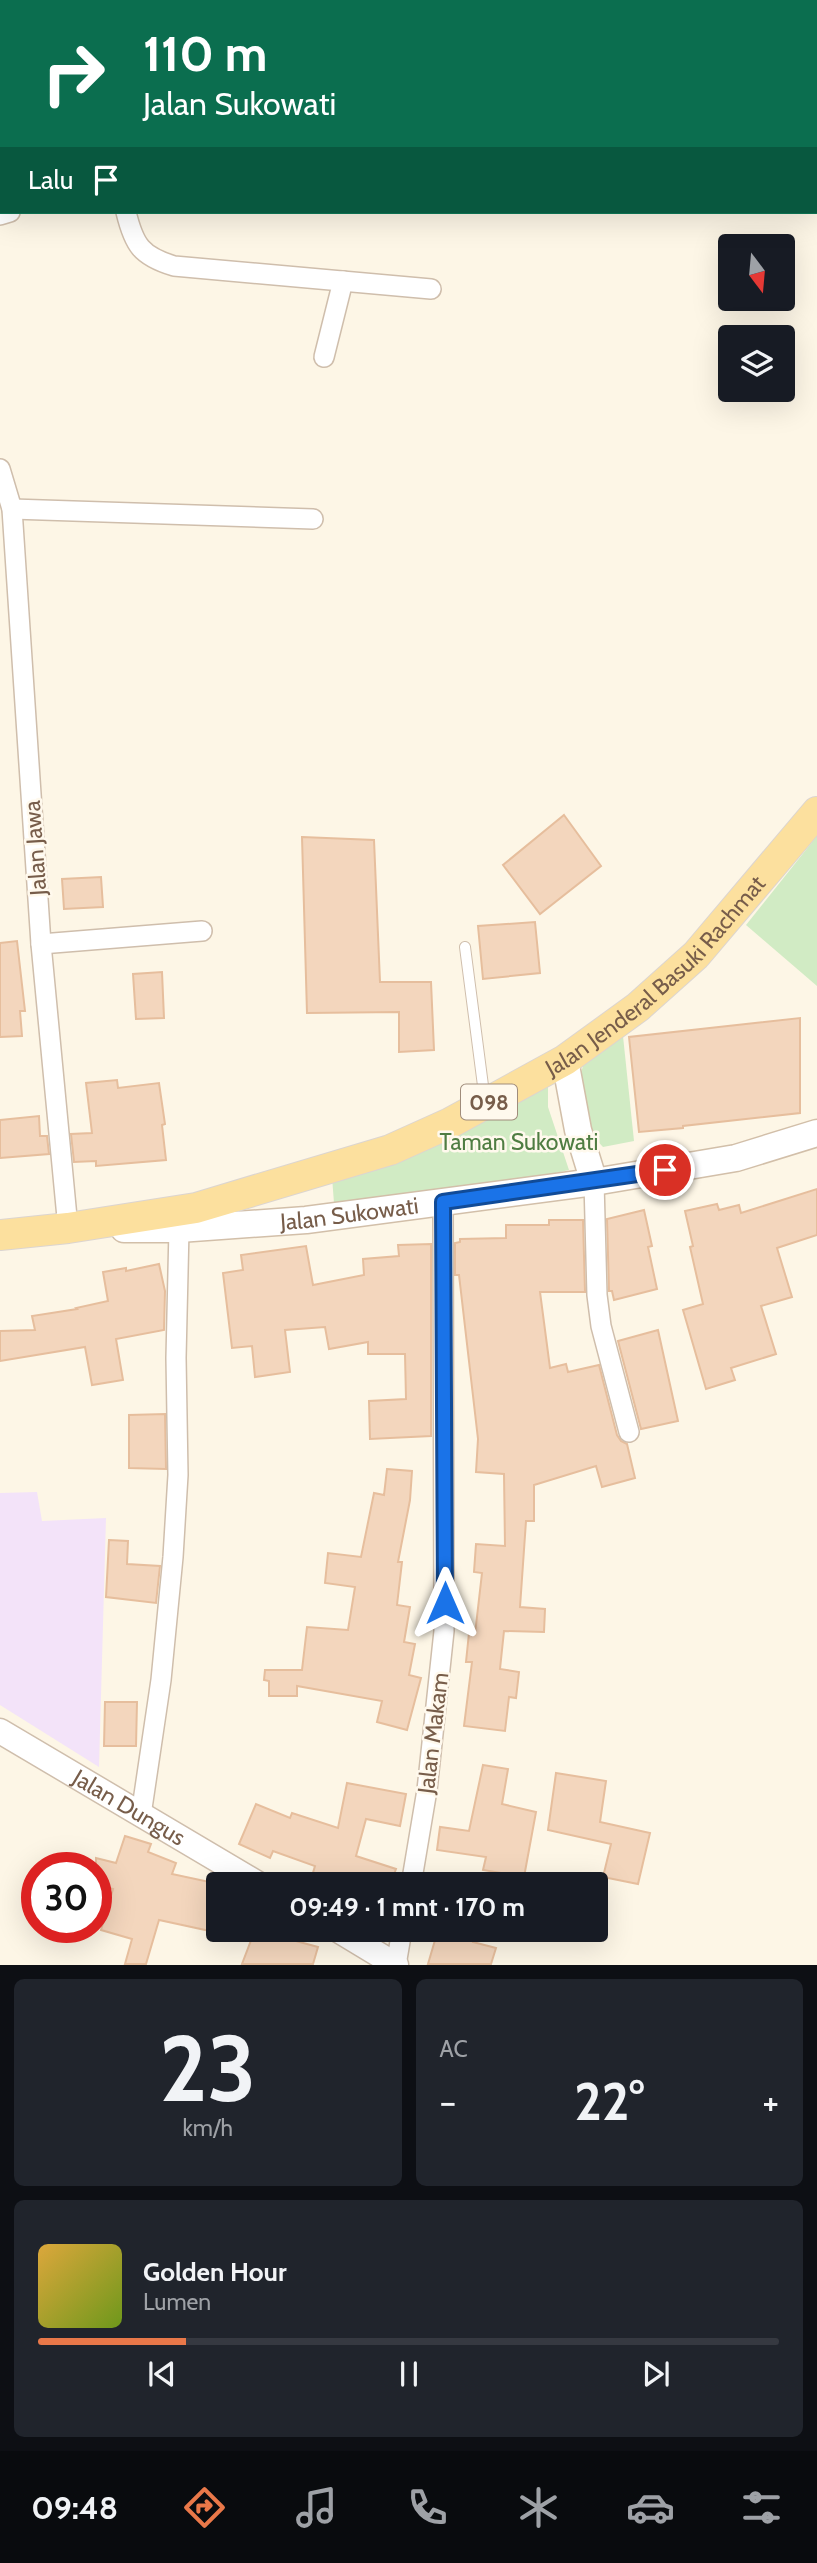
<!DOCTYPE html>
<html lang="id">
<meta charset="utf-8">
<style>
:root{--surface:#171b24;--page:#20242c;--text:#f1f3f6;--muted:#9ea1a6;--line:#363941;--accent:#e97849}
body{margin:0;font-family:Cabin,sans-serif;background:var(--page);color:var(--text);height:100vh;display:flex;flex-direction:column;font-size:26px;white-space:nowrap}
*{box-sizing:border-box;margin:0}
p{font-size:23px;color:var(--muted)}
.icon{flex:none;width:38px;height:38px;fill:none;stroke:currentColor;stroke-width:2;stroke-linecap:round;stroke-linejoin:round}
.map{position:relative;height:1965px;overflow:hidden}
.panel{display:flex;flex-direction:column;gap:14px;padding:14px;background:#0d0f14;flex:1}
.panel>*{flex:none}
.hud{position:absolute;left:0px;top:0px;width:817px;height:214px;box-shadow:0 7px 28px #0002;background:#0b6e4f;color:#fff;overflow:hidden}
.needle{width:46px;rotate:164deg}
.controls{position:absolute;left:718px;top:234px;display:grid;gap:14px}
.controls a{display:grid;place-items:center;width:77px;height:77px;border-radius:7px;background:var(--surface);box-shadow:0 7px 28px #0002;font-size:35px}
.speed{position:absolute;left:21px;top:1852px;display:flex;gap:14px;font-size:35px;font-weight:700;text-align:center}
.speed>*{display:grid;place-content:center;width:91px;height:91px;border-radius:50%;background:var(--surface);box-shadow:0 7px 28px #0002;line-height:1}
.speed .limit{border:10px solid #d22;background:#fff;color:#111}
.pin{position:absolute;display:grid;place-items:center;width:60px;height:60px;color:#fff;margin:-30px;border:4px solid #fff;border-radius:50%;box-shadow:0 2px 7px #0007}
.me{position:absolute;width:77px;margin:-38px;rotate:0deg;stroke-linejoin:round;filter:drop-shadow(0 0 5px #0008)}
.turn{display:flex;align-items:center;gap:24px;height:147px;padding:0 28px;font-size:32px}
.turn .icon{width:91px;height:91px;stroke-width:2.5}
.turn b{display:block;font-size:49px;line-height:60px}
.then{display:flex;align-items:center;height:66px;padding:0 28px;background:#0003;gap:14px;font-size:26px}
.big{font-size:52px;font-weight:700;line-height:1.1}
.panel .tile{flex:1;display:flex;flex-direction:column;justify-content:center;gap:10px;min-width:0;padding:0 24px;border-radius:10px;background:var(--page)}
.panel .dial{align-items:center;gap:0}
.dial b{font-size:91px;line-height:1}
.song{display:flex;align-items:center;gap:21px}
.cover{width:84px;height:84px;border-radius:10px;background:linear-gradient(135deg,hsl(40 70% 55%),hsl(80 70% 35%))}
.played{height:7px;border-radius:4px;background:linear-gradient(90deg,var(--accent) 20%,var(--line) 20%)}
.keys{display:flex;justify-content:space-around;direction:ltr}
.heat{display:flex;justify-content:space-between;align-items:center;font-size:38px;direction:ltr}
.panel .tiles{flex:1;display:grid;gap:14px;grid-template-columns:1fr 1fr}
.tile:last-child{grid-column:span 2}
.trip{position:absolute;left:206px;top:1872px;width:402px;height:70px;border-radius:7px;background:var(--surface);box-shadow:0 7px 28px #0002;font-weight:700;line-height:70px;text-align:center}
.menu{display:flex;height:112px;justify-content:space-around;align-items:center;background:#090b0e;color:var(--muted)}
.menu .icon{width:49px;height:49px}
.menu .on{color:var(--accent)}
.menu b{font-size:32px;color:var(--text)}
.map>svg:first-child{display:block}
.education{fill:#f3e3f9}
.green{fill:#d1ebc4}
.building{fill:#f3d6bd;stroke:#e6be9d;stroke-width:2}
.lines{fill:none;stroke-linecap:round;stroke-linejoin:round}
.service-casing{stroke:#cfbeac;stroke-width:12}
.minor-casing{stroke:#cfbeac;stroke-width:22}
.tertiary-casing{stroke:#cfbeac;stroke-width:27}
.secondary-casing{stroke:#d2bfa9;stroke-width:29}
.primary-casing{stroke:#dcd5d0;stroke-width:32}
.service{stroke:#fff;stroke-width:10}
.minor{stroke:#fff;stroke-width:19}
.tertiary{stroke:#fff;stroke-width:24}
.secondary{stroke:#fff;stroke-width:26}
.primary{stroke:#fce09e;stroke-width:30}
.route-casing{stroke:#114b97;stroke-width:18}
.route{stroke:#1a73e8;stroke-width:12}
.labels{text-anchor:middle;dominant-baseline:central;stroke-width:5;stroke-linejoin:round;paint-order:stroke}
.shield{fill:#fff9ed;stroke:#a08c7b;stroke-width:2}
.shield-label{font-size:21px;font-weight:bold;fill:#775d4a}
.street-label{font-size:23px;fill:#775d4a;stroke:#fff9ed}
.park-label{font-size:23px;fill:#4f7d42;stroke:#fff9ed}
</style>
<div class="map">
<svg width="817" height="1965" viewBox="0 0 817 1965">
<rect width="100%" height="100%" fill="#fdf6e6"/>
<path class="education" d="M 37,1492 L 42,1521 L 106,1518 L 99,1767 L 0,1705 L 0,1493 Z"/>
<g class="green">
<path d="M 817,836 L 817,986 L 746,925 Z"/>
<path d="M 623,1036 L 634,1141 L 603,1147 L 591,1134 L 581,1073 L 586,1055 Z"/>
<path d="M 548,1084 L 548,1107 L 569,1170 L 506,1184 L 334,1203 L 332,1177 Z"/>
</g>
<g class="building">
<path d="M 564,815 L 601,866 L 540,914 L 503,865 Z"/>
<path d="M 302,837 L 374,840 L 380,982 L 431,982 L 434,1050 L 399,1052 L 399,1012 L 307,1013 Z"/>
<path d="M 101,877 L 103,907 L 64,909 L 62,879 Z"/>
<path d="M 535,922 L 540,973 L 483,979 L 478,926 Z"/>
<path d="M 17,941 L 25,1011 L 20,1011 L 22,1036 L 0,1037 L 0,943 Z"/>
<path d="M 162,972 L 164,1018 L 136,1019 L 133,974 Z"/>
<path d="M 800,1018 L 800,1113 L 683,1126 L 683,1128 L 639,1132 L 629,1037 Z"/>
<path d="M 117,1080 L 118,1088 L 159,1083 L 165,1124 L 162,1125 L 166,1160 L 96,1166 L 96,1161 L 74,1162 L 71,1134 L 92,1133 L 86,1083 Z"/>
<path d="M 39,1116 L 40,1136 L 47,1136 L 49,1154 L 0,1158 L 0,1120 Z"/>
<path d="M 817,1189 L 817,1235 L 777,1248 L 792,1297 L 761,1306 L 776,1354 L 731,1368 L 735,1380 L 706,1389 L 683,1310 L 703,1304 L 690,1247 L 693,1246 L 685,1211 L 717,1204 L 719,1210 L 739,1205 L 741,1213 Z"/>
<path d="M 644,1210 L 652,1246 L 648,1247 L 657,1289 L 614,1300 L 612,1291 L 609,1291 L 607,1219 Z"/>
<path d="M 549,1220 L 583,1220 L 585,1292 L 540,1292 L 550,1368 L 566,1364 L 568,1372 L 599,1365 L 617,1435 L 621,1441 L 627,1444 L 635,1478 L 602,1487 L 596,1466 L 534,1485 L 534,1521 L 526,1521 L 520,1607 L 545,1609 L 544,1632 L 504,1631 L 500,1669 L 519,1672 L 516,1698 L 509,1697 L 505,1731 L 464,1726 L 472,1662 L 466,1662 L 469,1633 L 475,1634 L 482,1573 L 474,1572 L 476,1544 L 505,1546 L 504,1474 L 476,1472 L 478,1439 L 459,1275 L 455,1275 L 455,1243 L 460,1242 L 460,1239 L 506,1238 L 506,1225 L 549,1225 Z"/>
<path d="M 431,1244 L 431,1436 L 370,1439 L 369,1401 L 406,1399 L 405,1354 L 368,1354 L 368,1342 L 329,1349 L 325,1327 L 285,1330 L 290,1372 L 255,1377 L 252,1346 L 232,1348 L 223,1273 L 243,1270 L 241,1255 L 306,1246 L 313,1285 L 364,1275 L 363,1259 L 399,1256 L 398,1245 Z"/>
<path d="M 159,1264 L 165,1291 L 164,1330 L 116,1339 L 123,1380 L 92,1385 L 85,1347 L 0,1361 L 0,1331 L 35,1330 L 32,1316 L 77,1309 L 76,1308 L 108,1301 L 103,1272 L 126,1268 L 126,1271 Z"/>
<path d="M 658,1330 L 678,1421 L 641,1429 L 618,1341 Z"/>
<path d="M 165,1414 L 166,1469 L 129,1468 L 129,1415 Z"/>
<path d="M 387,1469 L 412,1471 L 410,1500 L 398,1562 L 402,1562 L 397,1605 L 410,1607 L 404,1642 L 415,1644 L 409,1675 L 421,1678 L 407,1730 L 377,1722 L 382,1701 L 297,1686 L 297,1696 L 269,1696 L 269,1681 L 264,1680 L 265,1670 L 302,1670 L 307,1627 L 348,1630 L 355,1587 L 325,1583 L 328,1553 L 361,1557 L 374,1493 L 384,1495 Z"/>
<path d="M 109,1540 L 128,1541 L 127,1564 L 160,1566 L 156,1603 L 106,1597 Z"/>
<path d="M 105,1702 L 137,1702 L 136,1746 L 104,1746 Z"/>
<path d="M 483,1765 L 508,1769 L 502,1804 L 536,1812 L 524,1877 L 483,1870 L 486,1857 L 437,1850 L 440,1827 L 469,1831 Z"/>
<path d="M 556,1773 L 606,1781 L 600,1822 L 650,1833 L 638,1884 L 603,1877 L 611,1844 L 548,1830 Z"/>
<path d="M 347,1783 L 406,1794 L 400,1826 L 366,1819 L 356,1856 L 396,1869 L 390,1885 L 333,1885 L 312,1876 L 315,1866 L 273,1851 L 270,1858 L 239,1844 L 256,1804 L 290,1818 L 292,1813 L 338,1828 Z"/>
<path d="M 125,1836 L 151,1844 L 148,1852 L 176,1863 L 172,1874 L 219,1884 L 219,1933 L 159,1920 L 146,1964 L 125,1964 L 132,1939 L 101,1930 L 113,1889 L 96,1885 L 96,1858 L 116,1863 Z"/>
<path d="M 255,1930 L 287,1930 L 285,1938 L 318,1947 L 313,1964 L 242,1964 Z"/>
<path d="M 438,1930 L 476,1930 L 473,1942 L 496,1948 L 491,1964 L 428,1964 Z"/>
</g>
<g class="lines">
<g class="service-casing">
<path id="service" d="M 465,947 L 485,1101"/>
</g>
<g class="minor-casing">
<g id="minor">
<path d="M 126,212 C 134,245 141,256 174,266 L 431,289"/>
<path d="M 0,215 L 10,212"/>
<path d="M 324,357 L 343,281"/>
<path d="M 0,469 L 12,509 L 41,944 L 68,1228"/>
<path d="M 12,509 L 313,519"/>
<path d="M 41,944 L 202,931"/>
<path d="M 594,1182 L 597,1295 L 601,1326 L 629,1432"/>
<path d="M 141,1815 L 161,1680 L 173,1557 L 178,1475 L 176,1358 L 179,1229"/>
<path d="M 411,1885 L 427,1790 L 444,1631 L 443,1202"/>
<path d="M 396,1965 L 402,1930"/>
</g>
</g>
<g class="tertiary-casing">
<g id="tertiary">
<path id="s1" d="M 0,1731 L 260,1885"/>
<path d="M 338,1930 L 396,1965"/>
</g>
</g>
<g class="secondary-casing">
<g id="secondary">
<path d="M 565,1060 L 578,1130 L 594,1182"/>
<path id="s2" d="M 124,1229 L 179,1229 L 306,1220 L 594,1182 L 736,1158 L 817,1133"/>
</g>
</g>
<g class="primary-casing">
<g id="primary">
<path id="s3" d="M 0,1235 L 68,1228 L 196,1208 L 390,1150 L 450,1123 L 565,1060 L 638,1007 L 696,955 L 817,812"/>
</g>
</g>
<use href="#service" class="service"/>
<use href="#minor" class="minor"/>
<use href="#tertiary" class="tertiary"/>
<use href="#secondary" class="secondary"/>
<use href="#primary" class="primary"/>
</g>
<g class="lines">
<g class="route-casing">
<path id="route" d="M 445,1603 L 443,1202 L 665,1170"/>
</g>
<use href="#route" class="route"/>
</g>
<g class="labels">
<rect class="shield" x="461" y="1084.5" width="56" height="35" rx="5"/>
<g class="shield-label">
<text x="489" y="1102">098</text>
</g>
<g class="street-label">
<text transform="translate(35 848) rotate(-94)">Jalan Jawa</text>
<text stroke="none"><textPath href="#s3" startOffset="721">Jalan Jenderal Basuki Rachmat</textPath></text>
<text stroke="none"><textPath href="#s2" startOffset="226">Jalan Sukowati</textPath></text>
<text transform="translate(433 1733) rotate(-83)">Jalan Makam</text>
<text stroke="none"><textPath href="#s1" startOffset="150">Jalan Dungus</textPath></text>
</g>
<g class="park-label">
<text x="519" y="1142">Taman Sukowati</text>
</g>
</g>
</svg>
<div class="controls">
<a><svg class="needle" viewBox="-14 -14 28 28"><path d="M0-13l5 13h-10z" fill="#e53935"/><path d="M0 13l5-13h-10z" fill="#9ea1a6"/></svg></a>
<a><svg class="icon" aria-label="layers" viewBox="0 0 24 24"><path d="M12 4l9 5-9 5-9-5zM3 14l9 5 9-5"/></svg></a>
</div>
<div class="speed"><div class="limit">30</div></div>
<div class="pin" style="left:665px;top:1170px;background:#d93025"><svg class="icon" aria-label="arrive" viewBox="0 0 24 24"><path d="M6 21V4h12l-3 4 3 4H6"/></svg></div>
<svg class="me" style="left:445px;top:1603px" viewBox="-20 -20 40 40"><path d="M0-17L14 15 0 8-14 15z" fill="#1a73e8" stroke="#fff" stroke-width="4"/></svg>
<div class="trip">09:49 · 1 mnt · 170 m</div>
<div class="hud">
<div class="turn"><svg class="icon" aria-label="right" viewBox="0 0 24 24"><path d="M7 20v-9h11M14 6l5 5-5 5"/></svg><div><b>110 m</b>Jalan Sukowati</div></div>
<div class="then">Lalu<svg class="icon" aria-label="arrive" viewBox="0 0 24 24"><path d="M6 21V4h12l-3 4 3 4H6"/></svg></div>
</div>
</div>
<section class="panel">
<div class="tiles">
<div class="tile dial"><b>23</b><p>km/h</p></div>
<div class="tile"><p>AC</p>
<div class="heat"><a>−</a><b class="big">22°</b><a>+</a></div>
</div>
<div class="tile">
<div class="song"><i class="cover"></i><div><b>Golden Hour</b><p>Lumen</p></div></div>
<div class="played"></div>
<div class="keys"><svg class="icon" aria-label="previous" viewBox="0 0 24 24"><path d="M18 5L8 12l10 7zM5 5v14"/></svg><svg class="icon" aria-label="pause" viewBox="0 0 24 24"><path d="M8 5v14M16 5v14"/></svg><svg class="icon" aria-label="next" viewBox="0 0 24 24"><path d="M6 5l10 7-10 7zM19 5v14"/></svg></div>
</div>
</div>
</section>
<nav class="menu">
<b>09:48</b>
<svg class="icon on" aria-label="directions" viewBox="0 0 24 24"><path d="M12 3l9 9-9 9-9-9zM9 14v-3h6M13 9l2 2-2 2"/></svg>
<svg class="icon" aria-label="music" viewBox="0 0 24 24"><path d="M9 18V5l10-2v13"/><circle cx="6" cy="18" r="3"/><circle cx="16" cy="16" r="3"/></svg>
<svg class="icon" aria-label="phone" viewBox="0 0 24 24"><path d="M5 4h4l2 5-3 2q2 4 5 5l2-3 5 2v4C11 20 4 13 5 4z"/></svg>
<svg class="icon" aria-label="climate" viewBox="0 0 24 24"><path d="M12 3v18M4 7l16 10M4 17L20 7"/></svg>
<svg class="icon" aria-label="car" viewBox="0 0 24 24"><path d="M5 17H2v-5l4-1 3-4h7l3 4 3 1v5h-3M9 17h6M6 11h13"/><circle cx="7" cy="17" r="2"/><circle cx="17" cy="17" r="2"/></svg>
<svg class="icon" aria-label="filters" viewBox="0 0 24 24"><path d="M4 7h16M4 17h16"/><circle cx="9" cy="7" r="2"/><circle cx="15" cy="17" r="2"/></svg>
</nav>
